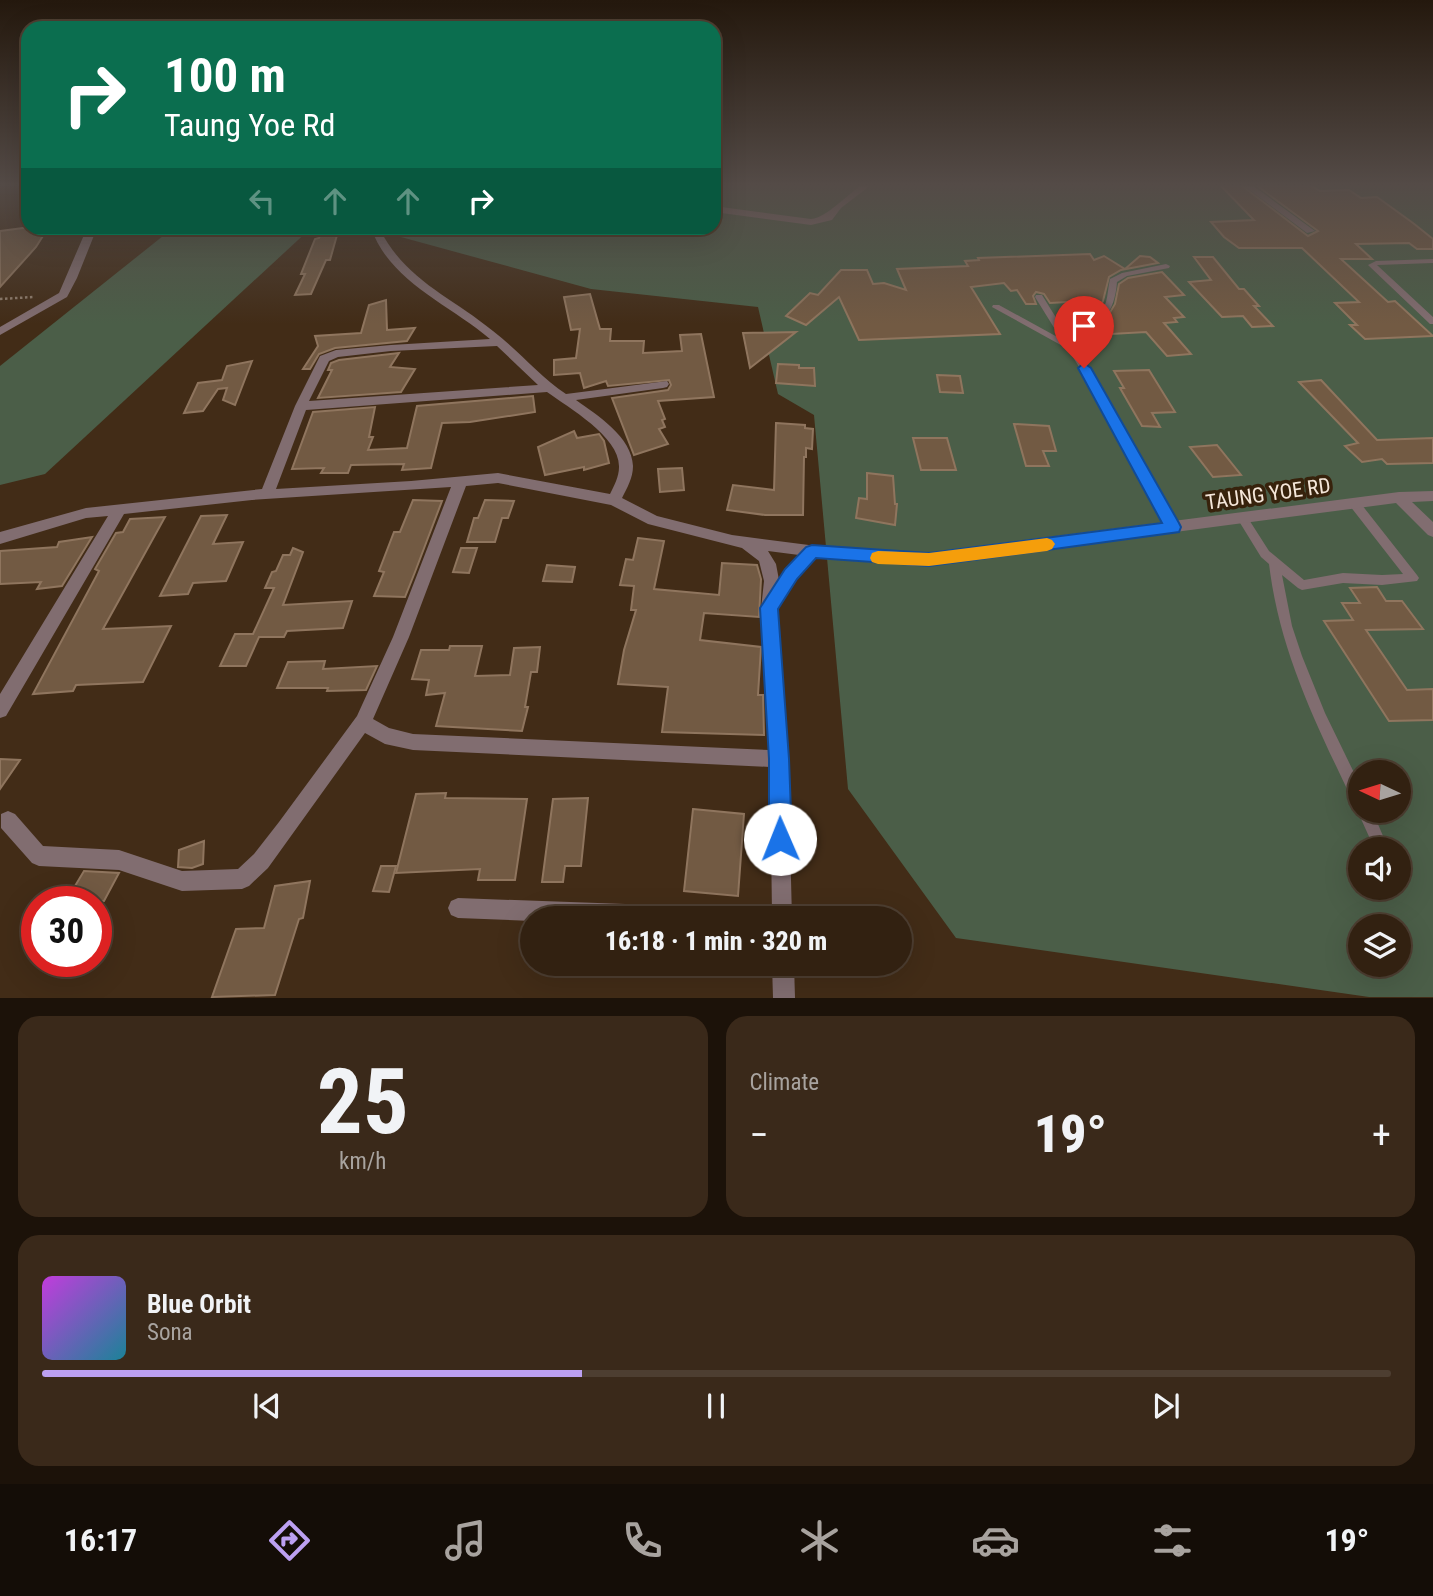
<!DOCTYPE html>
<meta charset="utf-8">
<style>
:root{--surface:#322111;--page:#3a291a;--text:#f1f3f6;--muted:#a8a39f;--line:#4d3e31;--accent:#bca0f2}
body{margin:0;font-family:"Roboto Condensed",sans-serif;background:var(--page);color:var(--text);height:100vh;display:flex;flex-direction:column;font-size:26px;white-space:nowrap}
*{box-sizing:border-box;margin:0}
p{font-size:23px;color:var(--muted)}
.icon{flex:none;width:38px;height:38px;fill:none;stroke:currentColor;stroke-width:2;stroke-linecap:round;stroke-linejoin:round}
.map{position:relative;height:998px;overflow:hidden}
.details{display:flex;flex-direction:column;gap:18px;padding:18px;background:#1c1209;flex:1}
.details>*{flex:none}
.banner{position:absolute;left:21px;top:21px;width:700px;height:214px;border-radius:21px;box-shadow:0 7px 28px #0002,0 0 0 2px var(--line);background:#0b6e4f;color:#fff;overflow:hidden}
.needle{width:46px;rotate:274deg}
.buttons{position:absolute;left:1348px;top:760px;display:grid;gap:14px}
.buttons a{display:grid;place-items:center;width:63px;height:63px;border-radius:50%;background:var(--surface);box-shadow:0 7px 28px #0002,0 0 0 2px var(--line);font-size:35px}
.speed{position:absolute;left:21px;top:886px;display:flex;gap:14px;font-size:35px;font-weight:700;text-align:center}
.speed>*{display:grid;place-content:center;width:91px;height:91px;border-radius:50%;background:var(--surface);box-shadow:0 7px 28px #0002,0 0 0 2px var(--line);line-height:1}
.speed .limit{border:10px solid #d22;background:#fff;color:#111}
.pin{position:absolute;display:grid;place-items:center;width:60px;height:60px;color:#fff;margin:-72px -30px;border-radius:50% 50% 50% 0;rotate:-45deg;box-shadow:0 0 7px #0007}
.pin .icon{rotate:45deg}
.me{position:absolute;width:77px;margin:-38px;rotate:359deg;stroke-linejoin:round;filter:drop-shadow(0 0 5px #0008)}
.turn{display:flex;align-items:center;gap:24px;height:147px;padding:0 28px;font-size:32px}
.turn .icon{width:91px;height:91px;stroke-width:2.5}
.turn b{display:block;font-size:49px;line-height:60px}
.lanes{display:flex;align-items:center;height:66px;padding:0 28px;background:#0003;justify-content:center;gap:35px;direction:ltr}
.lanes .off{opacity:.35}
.big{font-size:52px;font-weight:800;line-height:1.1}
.details .widget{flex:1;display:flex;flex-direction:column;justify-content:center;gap:10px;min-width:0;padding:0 24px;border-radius:21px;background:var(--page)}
.details .dial{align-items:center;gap:0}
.dial b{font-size:91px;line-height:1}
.song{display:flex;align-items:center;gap:21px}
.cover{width:84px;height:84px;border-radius:10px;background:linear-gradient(135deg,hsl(290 70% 55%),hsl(190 70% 35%))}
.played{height:7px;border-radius:4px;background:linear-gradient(90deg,var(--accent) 40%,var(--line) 40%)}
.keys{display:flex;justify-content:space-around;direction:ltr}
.heat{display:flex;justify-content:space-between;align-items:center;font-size:38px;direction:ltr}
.details .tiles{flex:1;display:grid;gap:18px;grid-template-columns:1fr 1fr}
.widget:last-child{grid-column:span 2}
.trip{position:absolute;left:520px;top:906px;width:392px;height:70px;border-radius:35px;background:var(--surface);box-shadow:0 7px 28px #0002,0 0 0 2px var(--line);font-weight:800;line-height:70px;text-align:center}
.tabs{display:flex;height:112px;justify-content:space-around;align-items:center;background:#140d07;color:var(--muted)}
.tabs .icon{width:49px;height:49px}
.tabs .selected{color:var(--accent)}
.tabs b{font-size:32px;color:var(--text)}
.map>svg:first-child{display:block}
.green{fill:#4b5e48;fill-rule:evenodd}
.building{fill:#725a43;stroke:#8f755e;stroke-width:2}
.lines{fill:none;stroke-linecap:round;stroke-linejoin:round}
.path{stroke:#907e6d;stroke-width:2.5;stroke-dasharray:2.5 2.5;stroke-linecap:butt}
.service{fill:#816d70;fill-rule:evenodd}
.minor{fill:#816d70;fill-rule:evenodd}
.route{fill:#1a73e8;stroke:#114b97;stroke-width:2}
.slow{fill:#f59e0b}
.labels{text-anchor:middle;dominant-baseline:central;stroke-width:7;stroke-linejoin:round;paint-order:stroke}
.street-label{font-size:21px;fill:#f4e6d9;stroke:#37220c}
</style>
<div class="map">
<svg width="1433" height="998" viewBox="0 0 1433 998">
<rect width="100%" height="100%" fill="#422c17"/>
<g class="green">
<path d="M 714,185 L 1433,185 L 1433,997 L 1369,997 L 956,938 L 848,789 L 814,415 L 778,394 L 758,307 L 591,289 L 368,228 L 714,228 ZM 1360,772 L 1398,772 L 1398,810 L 1360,810 ZM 1360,849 L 1398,849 L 1398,887 L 1360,887 ZM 1360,926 L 1398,926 L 1398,964 L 1360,964 Z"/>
<path d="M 173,228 L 311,228 L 45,474 L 0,485 L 0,366 Z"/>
</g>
<g class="building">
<path d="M 1220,185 L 1241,185 L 1308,236 L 1318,231 L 1256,185 L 1310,185 L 1320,191 L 1349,190 L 1361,198 L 1377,197 L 1413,223 L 1433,239 L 1433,249 L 1417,249 L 1409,243 L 1356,244 L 1372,259 L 1341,259 L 1388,302 L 1395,301 L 1433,336 L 1365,339 L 1350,325 L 1357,325 L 1335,303 L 1359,302 L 1302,248 L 1239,248 L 1224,237 L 1211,222 L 1254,220 Z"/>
<path d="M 23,228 L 48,228 L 36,247 L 0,287 L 0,231 Z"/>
<path d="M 323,228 L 339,228 L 330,260 L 326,260 L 311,294 L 295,295 L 305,274 L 301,274 L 315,239 L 319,238 Z"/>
<path d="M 1090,254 L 1094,260 L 1104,256 L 1125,269 L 1140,256 L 1150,257 L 1158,263 L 1121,270 L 1109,277 L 1103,301 L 1096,315 L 1086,301 L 1050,303 L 1044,294 L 1036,292 L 1033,296 L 1036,304 L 1026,304 L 1017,290 L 1011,291 L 1004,283 L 971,287 L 1000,334 L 859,340 L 839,297 L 806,325 L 786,316 L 810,293 L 818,295 L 841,270 L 867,270 L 873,284 L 884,283 L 906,290 L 897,269 L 968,266 L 965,261 L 979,260 L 978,258 Z"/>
<path d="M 1194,257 L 1213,257 L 1239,289 L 1244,289 L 1259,306 L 1254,306 L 1273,326 L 1252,327 L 1243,316 L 1222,317 L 1189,282 L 1211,280 Z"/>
<path d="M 1162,272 L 1184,295 L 1165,297 L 1184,317 L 1174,318 L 1177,322 L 1164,323 L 1191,354 L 1167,356 L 1146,332 L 1111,334 L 1103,324 L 1115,304 L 1119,284 L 1128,278 Z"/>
<path d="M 590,294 L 600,329 L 611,329 L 610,341 L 644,341 L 643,353 L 682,351 L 680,335 L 701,334 L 714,397 L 658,401 L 665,419 L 662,420 L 665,427 L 659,429 L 668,444 L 634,455 L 612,398 L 668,390 L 671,385 L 669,380 L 608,386 L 606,381 L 584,388 L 580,373 L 554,375 L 554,360 L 576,358 L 580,329 L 571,330 L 564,297 Z"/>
<path d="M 386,300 L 387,330 L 415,328 L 407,341 L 335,348 L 319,354 L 310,369 L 303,369 L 318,346 L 315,336 L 361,333 L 369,305 Z"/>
<path d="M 796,332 L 750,368 L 743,333 Z"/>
<path d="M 399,353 L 390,367 L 415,369 L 401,392 L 318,398 L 332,370 L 328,370 L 331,363 L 339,360 Z"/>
<path d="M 252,361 L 235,405 L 223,400 L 227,388 L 218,389 L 203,411 L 184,413 L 198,383 L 222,380 L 227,366 Z"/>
<path d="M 778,364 L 799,365 L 799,368 L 814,368 L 815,386 L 776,383 Z"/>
<path d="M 1149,370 L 1175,412 L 1152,413 L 1160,427 L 1142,426 L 1120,388 L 1124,388 L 1114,371 Z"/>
<path d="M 937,375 L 960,376 L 963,393 L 940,392 Z"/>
<path d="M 1321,380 L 1377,440 L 1433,438 L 1433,463 L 1387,464 L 1382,459 L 1362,462 L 1345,446 L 1358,443 L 1299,382 Z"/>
<path d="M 533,396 L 535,412 L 470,422 L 442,423 L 431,468 L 402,470 L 404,464 L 351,465 L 348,473 L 321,473 L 324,468 L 292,469 L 313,412 L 375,407 L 369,437 L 373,437 L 368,450 L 407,448 L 417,406 Z"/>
<path d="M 776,423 L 805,425 L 805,428 L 813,429 L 812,449 L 806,448 L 806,457 L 804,457 L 803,515 L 765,515 L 727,510 L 733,485 L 774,490 Z"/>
<path d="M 1014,424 L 1049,426 L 1056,451 L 1043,451 L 1049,466 L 1026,466 Z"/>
<path d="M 574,431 L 577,438 L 599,434 L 604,441 L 609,463 L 584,470 L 584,467 L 545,475 L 538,447 Z"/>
<path d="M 913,438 L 947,438 L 956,470 L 921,470 Z"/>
<path d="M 1217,445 L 1241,475 L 1213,477 L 1190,447 Z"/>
<path d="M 682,468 L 684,490 L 660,492 L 658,469 Z"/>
<path d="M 867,473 L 893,476 L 895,504 L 897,504 L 895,525 L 856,518 L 859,498 L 867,499 Z"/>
<path d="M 413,500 L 442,501 L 415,572 L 405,597 L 374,596 L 384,572 L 379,571 L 394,532 L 400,532 Z"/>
<path d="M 485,500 L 514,501 L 508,518 L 502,518 L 495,542 L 467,542 L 474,518 L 478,518 Z"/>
<path d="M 227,515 L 213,544 L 243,542 L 226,581 L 193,583 L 188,594 L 160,596 L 201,516 Z"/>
<path d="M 165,517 L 103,629 L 171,626 L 143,682 L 76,685 L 73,691 L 33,694 L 99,571 L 95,569 L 116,533 L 123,532 L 130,519 Z"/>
<path d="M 92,537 L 62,586 L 37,589 L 41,582 L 0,584 L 0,551 L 57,547 L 59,542 Z"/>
<path d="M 638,538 L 664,541 L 654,589 L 719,595 L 722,563 L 757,565 L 761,579 L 759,617 L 704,613 L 700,640 L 761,647 L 758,695 L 763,695 L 764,735 L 662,732 L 668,687 L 618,684 L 624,650 L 636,610 L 631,610 L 634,586 L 620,585 L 626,559 L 633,560 Z"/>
<path d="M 293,548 L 303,552 L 283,605 L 352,601 L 343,628 L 287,631 L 284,637 L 259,637 L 246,666 L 220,666 L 235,634 L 253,634 L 274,588 L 265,588 L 272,572 L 276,571 L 283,555 L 290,555 Z"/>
<path d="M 461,548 L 477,548 L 469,573 L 453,572 Z"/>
<path d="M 547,565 L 575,567 L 572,582 L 543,581 Z"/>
<path d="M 1377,587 L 1386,601 L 1402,601 L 1423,629 L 1366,630 L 1407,690 L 1433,689 L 1433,720 L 1389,721 L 1324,621 L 1353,620 L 1342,603 L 1360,603 L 1350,588 Z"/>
<path d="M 450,646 L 482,646 L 475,676 L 510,675 L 514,648 L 540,647 L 537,672 L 531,672 L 525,707 L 528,707 L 522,731 L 436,726 L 445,693 L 426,695 L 429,680 L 412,679 L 421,650 L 449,650 Z"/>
<path d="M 325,661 L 323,669 L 377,666 L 366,690 L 327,691 L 328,688 L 277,688 L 288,662 Z"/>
<path d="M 0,759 L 20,760 L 0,789 Z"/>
<path d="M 446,793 L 445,798 L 527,799 L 515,880 L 478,880 L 480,869 L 396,873 L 416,794 Z"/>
<path d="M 588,798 L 581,866 L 565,866 L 563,882 L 542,882 L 553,799 Z"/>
<path d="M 693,809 L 744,814 L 738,896 L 684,891 Z"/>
<path d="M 204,841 L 203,864 L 192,868 L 178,867 L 179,850 Z"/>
<path d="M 381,866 L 396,866 L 389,892 L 373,891 Z"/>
<path d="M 84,871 L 119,873 L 104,901 L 66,901 Z"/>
<path d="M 310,881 L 303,918 L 299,919 L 275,995 L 212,997 L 236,929 L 264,928 L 275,886 Z"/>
</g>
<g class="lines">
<path class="path" d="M 0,299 L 33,297"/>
<g class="service">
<path d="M 1433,259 L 1433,263 L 1377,265 L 1433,317 L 1433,324 L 1430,324 L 1368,265 L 1376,261 Z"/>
<path d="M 1166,264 L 1170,266 L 1169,268 L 1127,276 L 1117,282 C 1115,312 1100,331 1072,342 L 1113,406 L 1178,528 L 1177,531 L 1169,531 L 1103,406 L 1068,349 L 992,307 L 993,305 L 999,305 L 1061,339 L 1035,297 L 1036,295 L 1042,295 L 1068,337 C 1085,331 1100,320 1106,302 C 1108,295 1108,287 1110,279 L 1122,273 Z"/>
<path d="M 1354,499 L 1358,500 L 1417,575 L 1419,578 L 1417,581 L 1382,585 L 1343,583 L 1302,590 L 1298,588 L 1282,575 L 1292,626 L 1302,656 L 1325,713 L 1360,785 L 1360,810 L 1372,810 L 1383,836 L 1381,841 L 1376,843 L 1371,841 L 1357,810 L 1358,807 L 1355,806 C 1317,725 1280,654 1269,564 L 1261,557 L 1237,518 L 1238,515 L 1246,515 L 1269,551 L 1304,580 L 1343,573 L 1382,575 L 1403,574 L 1350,506 L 1349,503 L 1350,500 Z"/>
</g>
<g class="minor">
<path d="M 862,185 L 871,185 L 841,208 L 832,220 L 811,225 L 714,212 L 714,206 L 811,219 C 828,217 846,195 862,185 Z"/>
<path d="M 1243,185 L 1252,185 L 1315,231 L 1307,233 Z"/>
<path d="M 87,228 L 97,228 L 77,278 L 67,297 L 0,335 L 0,327 L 59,293 Z"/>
<path d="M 371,228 L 379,228 C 406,281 449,295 493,331 C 519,351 539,376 566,394 L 667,381 L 669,384 L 667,387 L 663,388 L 576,400 C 597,415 632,437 633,466 C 633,478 627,488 622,498 L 657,516 L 732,535 L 840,549 L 918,554 L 1399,492 L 1433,491 L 1433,501 L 1412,502 L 1433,522 L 1433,537 L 1428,535 L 1396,503 L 918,566 L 815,558 L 796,578 L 777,609 L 788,759 L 792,919 L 532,919 L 532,921 L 458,918 L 451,915 L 448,908 L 451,901 L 458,898 L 763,909 L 772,914 L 770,767 L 413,750 L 385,744 L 365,733 L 268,868 L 249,886 L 242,889 L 182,891 L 119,870 L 39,866 L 32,863 L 1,828 L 1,814 L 8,811 L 15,814 L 43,846 L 119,850 L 182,871 L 238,869 L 254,854 L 279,822 L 357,716 L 393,637 L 451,487 L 252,500 L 124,514 L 6,716 L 0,718 L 0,694 L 108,516 L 86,518 L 0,544 L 0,532 L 86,508 L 262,489 L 295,406 L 320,356 L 336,350 L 391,345 L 490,339 C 449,304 390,282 371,228 ZM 497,346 L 538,385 L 309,401 L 329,361 L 338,357 L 391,351 ZM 547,392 C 569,408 620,437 619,467 C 619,477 614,486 610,494 L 498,473 L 411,481 L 276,489 L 306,410 ZM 498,483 L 611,505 L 648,524 L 742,548 L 759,561 L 764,581 L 761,609 L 769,750 L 413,734 L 389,728 L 373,719 L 409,637 L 466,486 ZM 768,551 L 799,555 L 779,580 L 776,564 Z"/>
<path d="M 772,964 L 794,964 L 795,998 L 773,998 Z"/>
</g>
</g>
<linearGradient id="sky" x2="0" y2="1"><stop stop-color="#24180d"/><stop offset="0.57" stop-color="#544b47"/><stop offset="1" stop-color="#544b47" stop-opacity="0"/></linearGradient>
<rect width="1433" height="324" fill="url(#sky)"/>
<path class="route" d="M 1084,363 L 1091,368 L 1179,523 L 1181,527 L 1179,532 L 929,566 L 816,558 L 797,579 L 778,609 L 789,759 L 792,839 L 788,847 L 780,850 L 773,847 L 769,839 L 769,759 L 760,608 L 785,569 L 806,547 L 812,545 L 929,553 L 1162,523 L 1078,368 Z"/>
<path class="slow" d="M 1047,538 L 1052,540 L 1055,544 L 1052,549 L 1047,551 L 929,566 L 878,564 L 872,562 L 870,558 L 872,553 L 878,551 L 929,553 Z"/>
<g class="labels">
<g class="street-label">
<text transform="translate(1268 494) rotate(-8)">TAUNG YOE RD</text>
</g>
</g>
</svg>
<div class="buttons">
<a><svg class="needle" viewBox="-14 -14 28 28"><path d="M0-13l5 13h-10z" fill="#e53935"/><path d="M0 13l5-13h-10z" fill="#a8a39f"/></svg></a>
<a><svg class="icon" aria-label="sound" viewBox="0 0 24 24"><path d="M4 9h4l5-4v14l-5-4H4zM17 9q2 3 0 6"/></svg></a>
<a><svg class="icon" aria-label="layers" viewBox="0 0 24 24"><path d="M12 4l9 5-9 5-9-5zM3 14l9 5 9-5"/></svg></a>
</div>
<div class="speed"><div class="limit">30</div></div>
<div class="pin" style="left:1084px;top:368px;background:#d93025"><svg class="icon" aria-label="arrive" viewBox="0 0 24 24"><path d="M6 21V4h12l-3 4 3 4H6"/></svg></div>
<svg class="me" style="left:780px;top:839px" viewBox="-20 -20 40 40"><circle r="19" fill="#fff"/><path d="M0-13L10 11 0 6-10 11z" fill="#1a73e8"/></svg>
<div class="trip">16:18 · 1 min · 320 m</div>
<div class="banner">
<div class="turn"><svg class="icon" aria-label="right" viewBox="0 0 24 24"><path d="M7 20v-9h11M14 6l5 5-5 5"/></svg><div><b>100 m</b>Taung Yoe Rd</div></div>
<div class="lanes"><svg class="icon off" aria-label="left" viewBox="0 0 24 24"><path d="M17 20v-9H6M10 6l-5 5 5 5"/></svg><svg class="icon off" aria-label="ahead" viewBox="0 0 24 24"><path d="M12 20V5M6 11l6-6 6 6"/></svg><svg class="icon off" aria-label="ahead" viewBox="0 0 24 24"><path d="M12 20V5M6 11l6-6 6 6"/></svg><svg class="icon" aria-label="right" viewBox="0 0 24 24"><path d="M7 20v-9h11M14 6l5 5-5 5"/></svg></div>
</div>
</div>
<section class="details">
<div class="tiles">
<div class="widget dial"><b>25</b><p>km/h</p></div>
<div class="widget"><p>Climate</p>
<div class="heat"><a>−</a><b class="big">19°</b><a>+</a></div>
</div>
<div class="widget">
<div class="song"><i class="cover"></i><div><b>Blue Orbit</b><p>Sona</p></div></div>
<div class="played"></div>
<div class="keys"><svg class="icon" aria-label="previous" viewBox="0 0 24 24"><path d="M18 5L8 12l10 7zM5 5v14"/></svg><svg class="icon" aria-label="pause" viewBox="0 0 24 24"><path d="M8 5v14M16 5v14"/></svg><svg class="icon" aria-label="next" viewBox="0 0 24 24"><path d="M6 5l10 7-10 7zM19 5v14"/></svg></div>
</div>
</div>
</section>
<nav class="tabs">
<b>16:17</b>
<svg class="icon selected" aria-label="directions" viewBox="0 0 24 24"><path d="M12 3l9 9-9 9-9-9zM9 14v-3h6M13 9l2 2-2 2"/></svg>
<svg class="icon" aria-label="music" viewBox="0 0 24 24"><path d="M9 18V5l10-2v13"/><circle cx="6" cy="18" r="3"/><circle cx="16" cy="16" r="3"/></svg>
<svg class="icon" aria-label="phone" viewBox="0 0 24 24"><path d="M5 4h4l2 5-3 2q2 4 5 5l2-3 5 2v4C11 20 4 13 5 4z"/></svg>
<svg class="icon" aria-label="climate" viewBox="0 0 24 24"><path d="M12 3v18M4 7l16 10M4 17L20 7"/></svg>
<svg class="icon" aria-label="car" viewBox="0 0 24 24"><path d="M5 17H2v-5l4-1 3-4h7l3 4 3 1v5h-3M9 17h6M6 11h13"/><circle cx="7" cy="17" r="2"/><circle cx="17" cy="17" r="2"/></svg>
<svg class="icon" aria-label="filters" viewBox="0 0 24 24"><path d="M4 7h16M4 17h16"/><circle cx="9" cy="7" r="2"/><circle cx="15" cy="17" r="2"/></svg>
<b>19°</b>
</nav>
